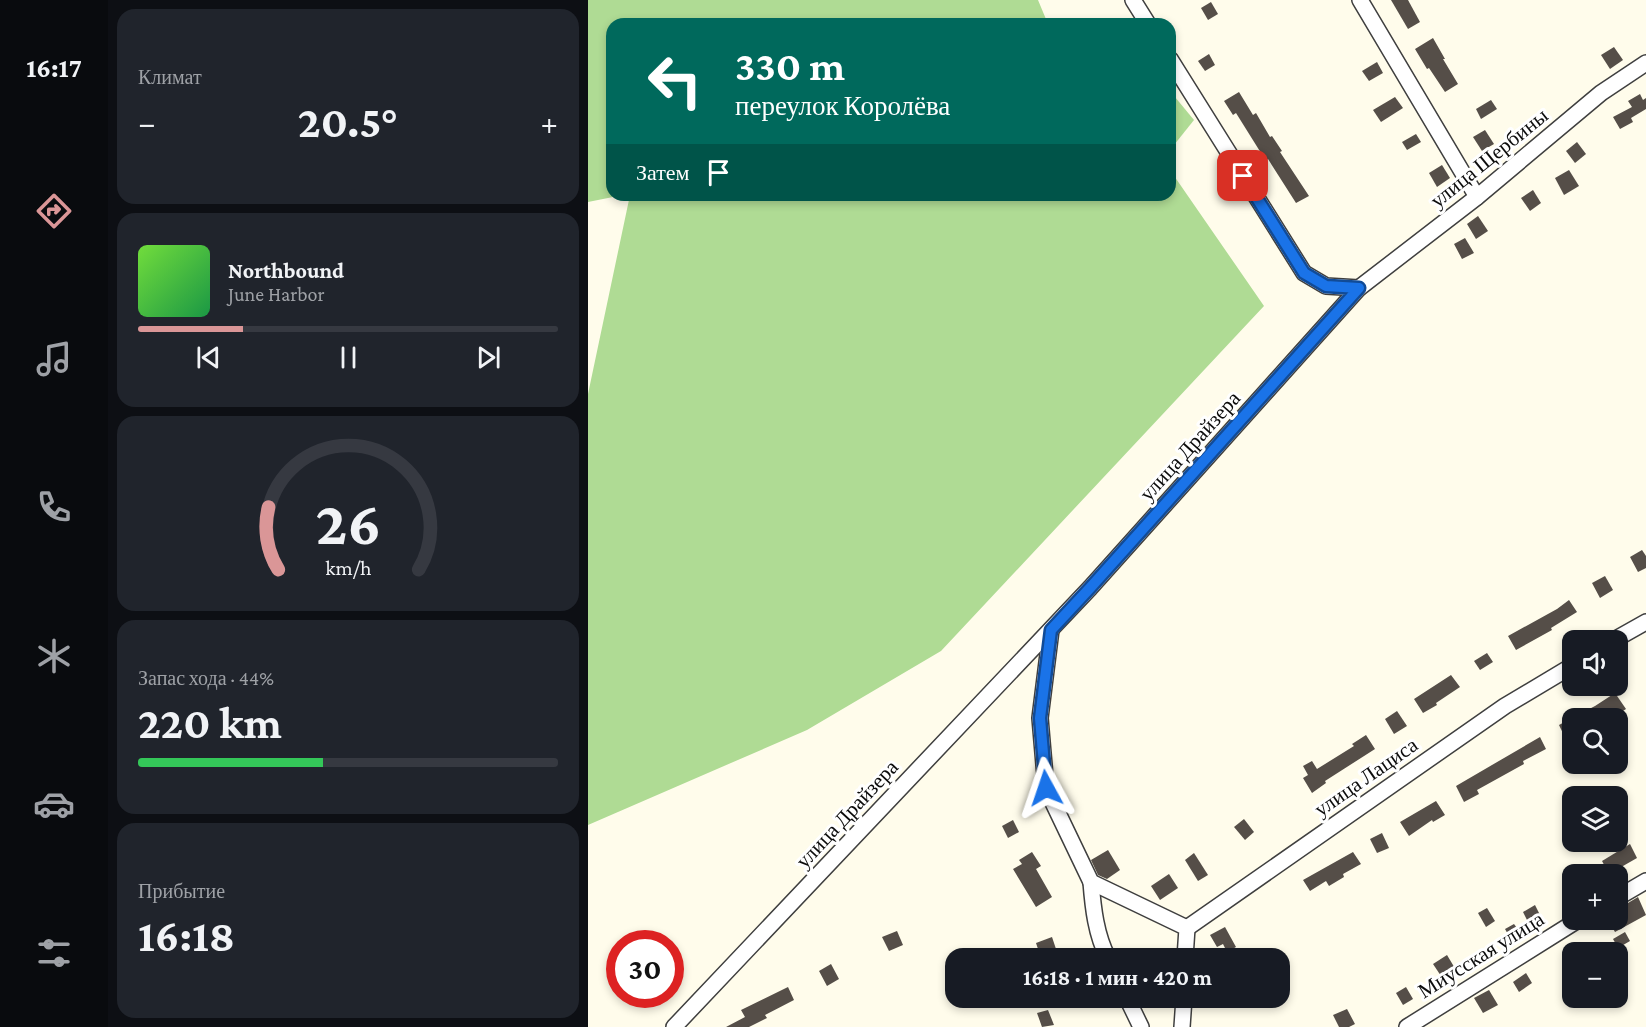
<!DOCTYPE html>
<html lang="ru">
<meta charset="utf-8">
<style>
:root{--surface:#171b24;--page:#20242c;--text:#f1f3f6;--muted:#9ea1a6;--line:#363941;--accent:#da9697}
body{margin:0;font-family:"Crimson Pro",serif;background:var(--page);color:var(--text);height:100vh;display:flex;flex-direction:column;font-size:22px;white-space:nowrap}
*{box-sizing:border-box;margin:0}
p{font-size:20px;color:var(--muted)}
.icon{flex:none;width:33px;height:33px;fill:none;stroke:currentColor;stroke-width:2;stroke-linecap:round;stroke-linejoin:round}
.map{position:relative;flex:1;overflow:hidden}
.sheet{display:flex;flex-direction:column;gap:9px;padding:9px;background:#0d0f14;width:480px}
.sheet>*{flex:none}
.guide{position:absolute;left:18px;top:18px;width:570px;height:183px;border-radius:18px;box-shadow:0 3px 9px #0003;background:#00695c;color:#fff;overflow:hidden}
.buttons{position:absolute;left:974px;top:630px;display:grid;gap:12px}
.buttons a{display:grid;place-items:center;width:66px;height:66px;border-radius:12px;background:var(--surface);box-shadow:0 3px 9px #0003;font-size:30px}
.speed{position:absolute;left:18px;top:930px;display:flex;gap:12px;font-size:30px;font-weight:700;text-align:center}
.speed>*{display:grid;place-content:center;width:78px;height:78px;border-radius:50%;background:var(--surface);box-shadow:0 3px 9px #0003;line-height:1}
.speed .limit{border:9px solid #d22;background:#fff;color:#111}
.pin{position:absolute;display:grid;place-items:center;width:51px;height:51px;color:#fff;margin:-26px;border-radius:12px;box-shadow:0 3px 9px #0006}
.me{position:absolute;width:66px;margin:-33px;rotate:355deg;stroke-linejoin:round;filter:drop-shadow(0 0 4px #0008)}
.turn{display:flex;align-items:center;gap:21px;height:126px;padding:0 30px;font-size:27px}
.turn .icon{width:78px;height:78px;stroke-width:2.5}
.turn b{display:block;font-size:42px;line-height:51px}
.then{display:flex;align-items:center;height:57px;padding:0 30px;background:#0003;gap:12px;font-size:22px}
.big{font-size:45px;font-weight:700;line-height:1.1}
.sheet .card{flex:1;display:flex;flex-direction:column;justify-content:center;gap:9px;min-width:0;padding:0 21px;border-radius:18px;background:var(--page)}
.sheet .dial{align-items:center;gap:0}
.dial svg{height:156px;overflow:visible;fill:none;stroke:var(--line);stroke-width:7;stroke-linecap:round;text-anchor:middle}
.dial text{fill:var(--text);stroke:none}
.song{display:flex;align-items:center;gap:18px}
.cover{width:72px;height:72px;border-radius:9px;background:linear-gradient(135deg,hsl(100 70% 55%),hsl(140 70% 35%))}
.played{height:6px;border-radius:3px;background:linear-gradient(90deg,var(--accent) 25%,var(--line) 25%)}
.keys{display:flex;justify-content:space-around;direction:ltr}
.heat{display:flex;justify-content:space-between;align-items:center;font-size:33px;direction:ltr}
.charge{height:9px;border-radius:4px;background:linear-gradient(90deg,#34c759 44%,var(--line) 0)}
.trip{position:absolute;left:357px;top:948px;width:345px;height:60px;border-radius:18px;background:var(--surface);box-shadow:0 3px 9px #0003;font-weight:700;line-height:60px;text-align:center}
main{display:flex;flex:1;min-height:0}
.tab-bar{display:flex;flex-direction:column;width:108px;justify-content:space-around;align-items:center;background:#090b0e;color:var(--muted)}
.tab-bar .icon{width:42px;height:42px}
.tab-bar .current{color:var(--accent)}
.tab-bar b{font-size:27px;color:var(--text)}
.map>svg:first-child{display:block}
.forest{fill:#afdb94}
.building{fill:#554e48}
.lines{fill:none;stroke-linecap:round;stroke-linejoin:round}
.minor-casing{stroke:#3f3f3f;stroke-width:18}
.minor{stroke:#fff;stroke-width:15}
.route-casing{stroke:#114b97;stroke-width:15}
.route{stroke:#1a73e8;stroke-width:10}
.labels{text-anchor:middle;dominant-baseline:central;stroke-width:6;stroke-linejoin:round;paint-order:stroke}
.street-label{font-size:21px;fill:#0c0c0c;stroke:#fff}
</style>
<main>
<nav class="tab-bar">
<b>16:17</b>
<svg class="icon current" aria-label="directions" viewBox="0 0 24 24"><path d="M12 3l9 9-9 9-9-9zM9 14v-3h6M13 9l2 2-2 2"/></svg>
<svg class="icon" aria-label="music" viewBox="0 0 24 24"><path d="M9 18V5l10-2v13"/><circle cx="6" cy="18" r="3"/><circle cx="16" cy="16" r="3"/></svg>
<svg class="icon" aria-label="phone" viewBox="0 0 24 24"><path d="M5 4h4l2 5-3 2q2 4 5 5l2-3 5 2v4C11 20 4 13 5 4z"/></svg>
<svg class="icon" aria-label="climate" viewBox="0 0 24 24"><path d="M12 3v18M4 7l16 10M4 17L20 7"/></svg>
<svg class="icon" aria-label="car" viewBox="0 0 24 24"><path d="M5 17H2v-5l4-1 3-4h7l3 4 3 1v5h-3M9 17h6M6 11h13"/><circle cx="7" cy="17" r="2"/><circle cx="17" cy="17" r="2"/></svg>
<svg class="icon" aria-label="filters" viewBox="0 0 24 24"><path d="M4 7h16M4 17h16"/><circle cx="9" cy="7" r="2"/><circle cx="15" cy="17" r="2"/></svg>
</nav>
<section class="sheet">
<div class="card"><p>Климат</p>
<div class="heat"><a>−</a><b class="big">20.5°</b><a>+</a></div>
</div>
<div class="card">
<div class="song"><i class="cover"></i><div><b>Northbound</b><p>June Harbor</p></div></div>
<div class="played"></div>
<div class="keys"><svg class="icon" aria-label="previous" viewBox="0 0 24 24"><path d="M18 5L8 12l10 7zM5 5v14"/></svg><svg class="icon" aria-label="pause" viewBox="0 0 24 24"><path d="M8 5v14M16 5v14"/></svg><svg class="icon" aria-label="next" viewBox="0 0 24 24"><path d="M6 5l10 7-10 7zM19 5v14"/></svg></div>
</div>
<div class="card dial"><svg viewBox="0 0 100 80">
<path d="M14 69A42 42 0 1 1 86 69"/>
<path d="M14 69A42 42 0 0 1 9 37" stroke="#da9697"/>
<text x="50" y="56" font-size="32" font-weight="700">26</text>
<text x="50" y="72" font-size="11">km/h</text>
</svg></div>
<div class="card"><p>Запас хода · 44%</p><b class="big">220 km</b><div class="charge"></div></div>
<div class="card"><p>Прибытие</p><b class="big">16:18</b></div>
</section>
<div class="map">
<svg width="1058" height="1027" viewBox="0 0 1058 1027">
<rect width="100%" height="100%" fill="#fffceb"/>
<g class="forest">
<path d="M 0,0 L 450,0 L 460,24 L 24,24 L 24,195 L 35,195 L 0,202 Z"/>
<path d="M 582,91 L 606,120 L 582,150 Z"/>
<path d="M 582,170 L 676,306 L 353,651 L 219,730 L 0,825 L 0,394 L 42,195 L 582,195 Z"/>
</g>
<g class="building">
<path d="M 803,0 L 820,0 L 832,22 L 820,29 Z"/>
<path d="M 623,2 L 630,14 L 620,20 L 613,8 Z"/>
<path d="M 845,38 L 857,59 L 855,59 L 870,84 L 857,92 L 841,68 L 839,69 L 827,49 Z"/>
<path d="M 1026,47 L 1035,60 L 1022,69 L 1013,55 Z"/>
<path d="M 621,54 L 627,65 L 617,71 L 610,61 Z"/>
<path d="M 789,62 L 795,73 L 781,81 L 774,71 Z"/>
<path d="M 651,92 L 665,115 L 668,113 L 682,137 L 684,136 L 694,151 L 692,152 L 721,196 L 708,203 L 680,159 L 678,161 L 648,113 L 645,115 L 636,101 Z"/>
<path d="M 1052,94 L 1055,100 L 1058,98 L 1058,109 L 1043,118 L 1045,122 L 1032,129 L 1025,117 L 1044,107 L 1040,101 Z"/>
<path d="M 807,97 L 815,108 L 793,122 L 785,110 Z"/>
<path d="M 903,100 L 909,109 L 893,119 L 888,109 Z"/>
<path d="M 897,130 L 906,144 L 894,151 L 885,137 Z"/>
<path d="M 828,134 L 833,142 L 819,150 L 814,142 Z"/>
<path d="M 989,142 L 998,154 L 987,163 L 978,151 Z"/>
<path d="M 854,165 L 862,178 L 849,187 L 841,173 Z"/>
<path d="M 981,170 L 991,186 L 976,195 L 967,178 Z"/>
<path d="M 945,190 L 953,203 L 942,211 L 933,198 Z"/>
<path d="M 890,216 L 900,231 L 888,239 L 879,224 Z"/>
<path d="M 877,238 L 886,253 L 874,259 L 866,244 Z"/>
<path d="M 1054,550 L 1058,556 L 1058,568 L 1050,572 L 1042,557 Z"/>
<path d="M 1017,576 L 1025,590 L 1012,598 L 1004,583 Z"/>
<path d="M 981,600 L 989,612 L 963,628 L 964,630 L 928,650 L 920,636 L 969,609 Z"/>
<path d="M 899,653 L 905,662 L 892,670 L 886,661 Z"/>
<path d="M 863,675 L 872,687 L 848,703 L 849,705 L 835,713 L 826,699 Z"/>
<path d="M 1027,693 L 1038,709 L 1024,718 L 984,718 L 1007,706 Z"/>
<path d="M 809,711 L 819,726 L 806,734 L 797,719 Z"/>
<path d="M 984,718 L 984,752 L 971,725 Z"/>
<path d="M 778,735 L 787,749 L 737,781 L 738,783 L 724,793 L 715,778 L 720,775 L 715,766 L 724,761 L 729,769 L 766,746 L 764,744 Z"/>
<path d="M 952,737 L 958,749 L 935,761 L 936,764 L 889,790 L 891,794 L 876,802 L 868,786 Z"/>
<path d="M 848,801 L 857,815 L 845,822 L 844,820 L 821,836 L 812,822 Z"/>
<path d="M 656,819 L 666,832 L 657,840 L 646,827 Z"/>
<path d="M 425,820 L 431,832 L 420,838 L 414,826 Z"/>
<path d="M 794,833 L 801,848 L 789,853 L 782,839 Z"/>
<path d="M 1042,844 L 1049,858 L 1021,874 L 1014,861 Z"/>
<path d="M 520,850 L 532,870 L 519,879 L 510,875 L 503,860 Z"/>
<path d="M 444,852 L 453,866 L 448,869 L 464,897 L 448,907 L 425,869 L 434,864 L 431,860 Z"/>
<path d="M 765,852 L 773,864 L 755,874 L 756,877 L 741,886 L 738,881 L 722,891 L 715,880 Z"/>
<path d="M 606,853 L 620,875 L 610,881 L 597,860 Z"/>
<path d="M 581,874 L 590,888 L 572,900 L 563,886 Z"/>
<path d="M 1050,897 L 1058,915 L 1027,932 L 1020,920 L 1029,920 L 1029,911 L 1035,908 L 1035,906 Z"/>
<path d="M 947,905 L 954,919 L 942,926 L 935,912 Z"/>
<path d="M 899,908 L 907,921 L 898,927 L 890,913 Z"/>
<path d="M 926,924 L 932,932 L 922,938 L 917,929 Z"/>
<path d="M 637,927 L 648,947 L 639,952 L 635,944 L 629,947 L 622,935 Z"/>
<path d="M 309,931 L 315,945 L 301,951 L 294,937 Z"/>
<path d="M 1037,932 L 1042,941 L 1030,948 L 1025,939 Z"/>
<path d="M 464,937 L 468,949 L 452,955 L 448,943 Z"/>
<path d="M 859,955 L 868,970 L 855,979 L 845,964 Z"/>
<path d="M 243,964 L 251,979 L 239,986 L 231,971 Z"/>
<path d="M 938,973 L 944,983 L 931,992 L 925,982 Z"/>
<path d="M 200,987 L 206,1000 L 177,1015 L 179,1018 L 161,1027 L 138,1027 L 157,1017 L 153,1010 Z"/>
<path d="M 818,987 L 825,999 L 815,1005 L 808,993 Z"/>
<path d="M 901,990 L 910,1005 L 895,1013 L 886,998 Z"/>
<path d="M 759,1009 L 767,1024 L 761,1027 L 751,1027 L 745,1015 Z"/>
<path d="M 460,1010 L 466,1025 L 454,1027 L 449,1013 Z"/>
</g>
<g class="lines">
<g class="minor-casing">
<g id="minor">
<path d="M 545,0 L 560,24"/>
<path d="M 772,0 L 889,197"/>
<path d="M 582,59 L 716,273 L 738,286 L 771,288"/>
<path d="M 463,630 L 452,718 L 458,788 L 503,882 L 599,928 L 597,958"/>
<path d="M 1026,640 L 1058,622"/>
<path d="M 503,882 C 505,908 508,935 520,958"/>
<path d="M 1029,898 L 1058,881"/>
<path d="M 599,928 L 917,706 L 984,666"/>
<path d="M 539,998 L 553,1027"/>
<path d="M 86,1027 L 502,588 L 771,288 L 889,197 L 1013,93 L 1058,63"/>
<path d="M 594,1027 L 596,998"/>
<path d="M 819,1027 L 990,920"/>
</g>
</g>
<use href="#minor" class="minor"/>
</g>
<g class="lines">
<g class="route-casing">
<path id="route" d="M 458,788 L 452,718 L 463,630 L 502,588 L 771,288 L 738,286 L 716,273 L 655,176"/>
</g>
<use href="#route" class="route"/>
</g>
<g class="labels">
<g class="street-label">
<text transform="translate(901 158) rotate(-39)">улица Щербины</text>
<text transform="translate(602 446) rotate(-48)">улица Драйзера</text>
<text transform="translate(778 777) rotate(-35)">улица Лациса</text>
<text transform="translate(259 814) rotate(-47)">улица Драйзера</text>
<text transform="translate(893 955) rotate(-32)">Миусская улица</text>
</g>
</g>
</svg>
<div class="buttons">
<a><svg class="icon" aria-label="sound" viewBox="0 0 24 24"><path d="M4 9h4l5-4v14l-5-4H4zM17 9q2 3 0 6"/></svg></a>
<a><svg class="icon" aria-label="search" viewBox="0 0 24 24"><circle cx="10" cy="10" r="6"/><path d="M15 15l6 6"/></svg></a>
<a><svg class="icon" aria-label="layers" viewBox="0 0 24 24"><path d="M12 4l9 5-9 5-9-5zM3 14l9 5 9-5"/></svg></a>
<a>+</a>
<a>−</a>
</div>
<div class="speed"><div class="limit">30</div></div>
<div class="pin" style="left:655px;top:176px;background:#d93025"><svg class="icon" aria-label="arrive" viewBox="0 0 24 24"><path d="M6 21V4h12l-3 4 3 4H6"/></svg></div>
<svg class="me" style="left:458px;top:788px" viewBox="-20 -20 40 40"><path d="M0-17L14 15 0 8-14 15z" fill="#1a73e8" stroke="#fff" stroke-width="4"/></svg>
<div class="trip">16:18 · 1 мин · 420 m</div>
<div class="guide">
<div class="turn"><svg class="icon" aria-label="left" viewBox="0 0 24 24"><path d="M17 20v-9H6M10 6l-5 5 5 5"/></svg><div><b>330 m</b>переулок Королёва</div></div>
<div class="then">Затем<svg class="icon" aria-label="arrive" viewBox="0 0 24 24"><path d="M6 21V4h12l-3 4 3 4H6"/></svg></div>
</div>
</div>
</main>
